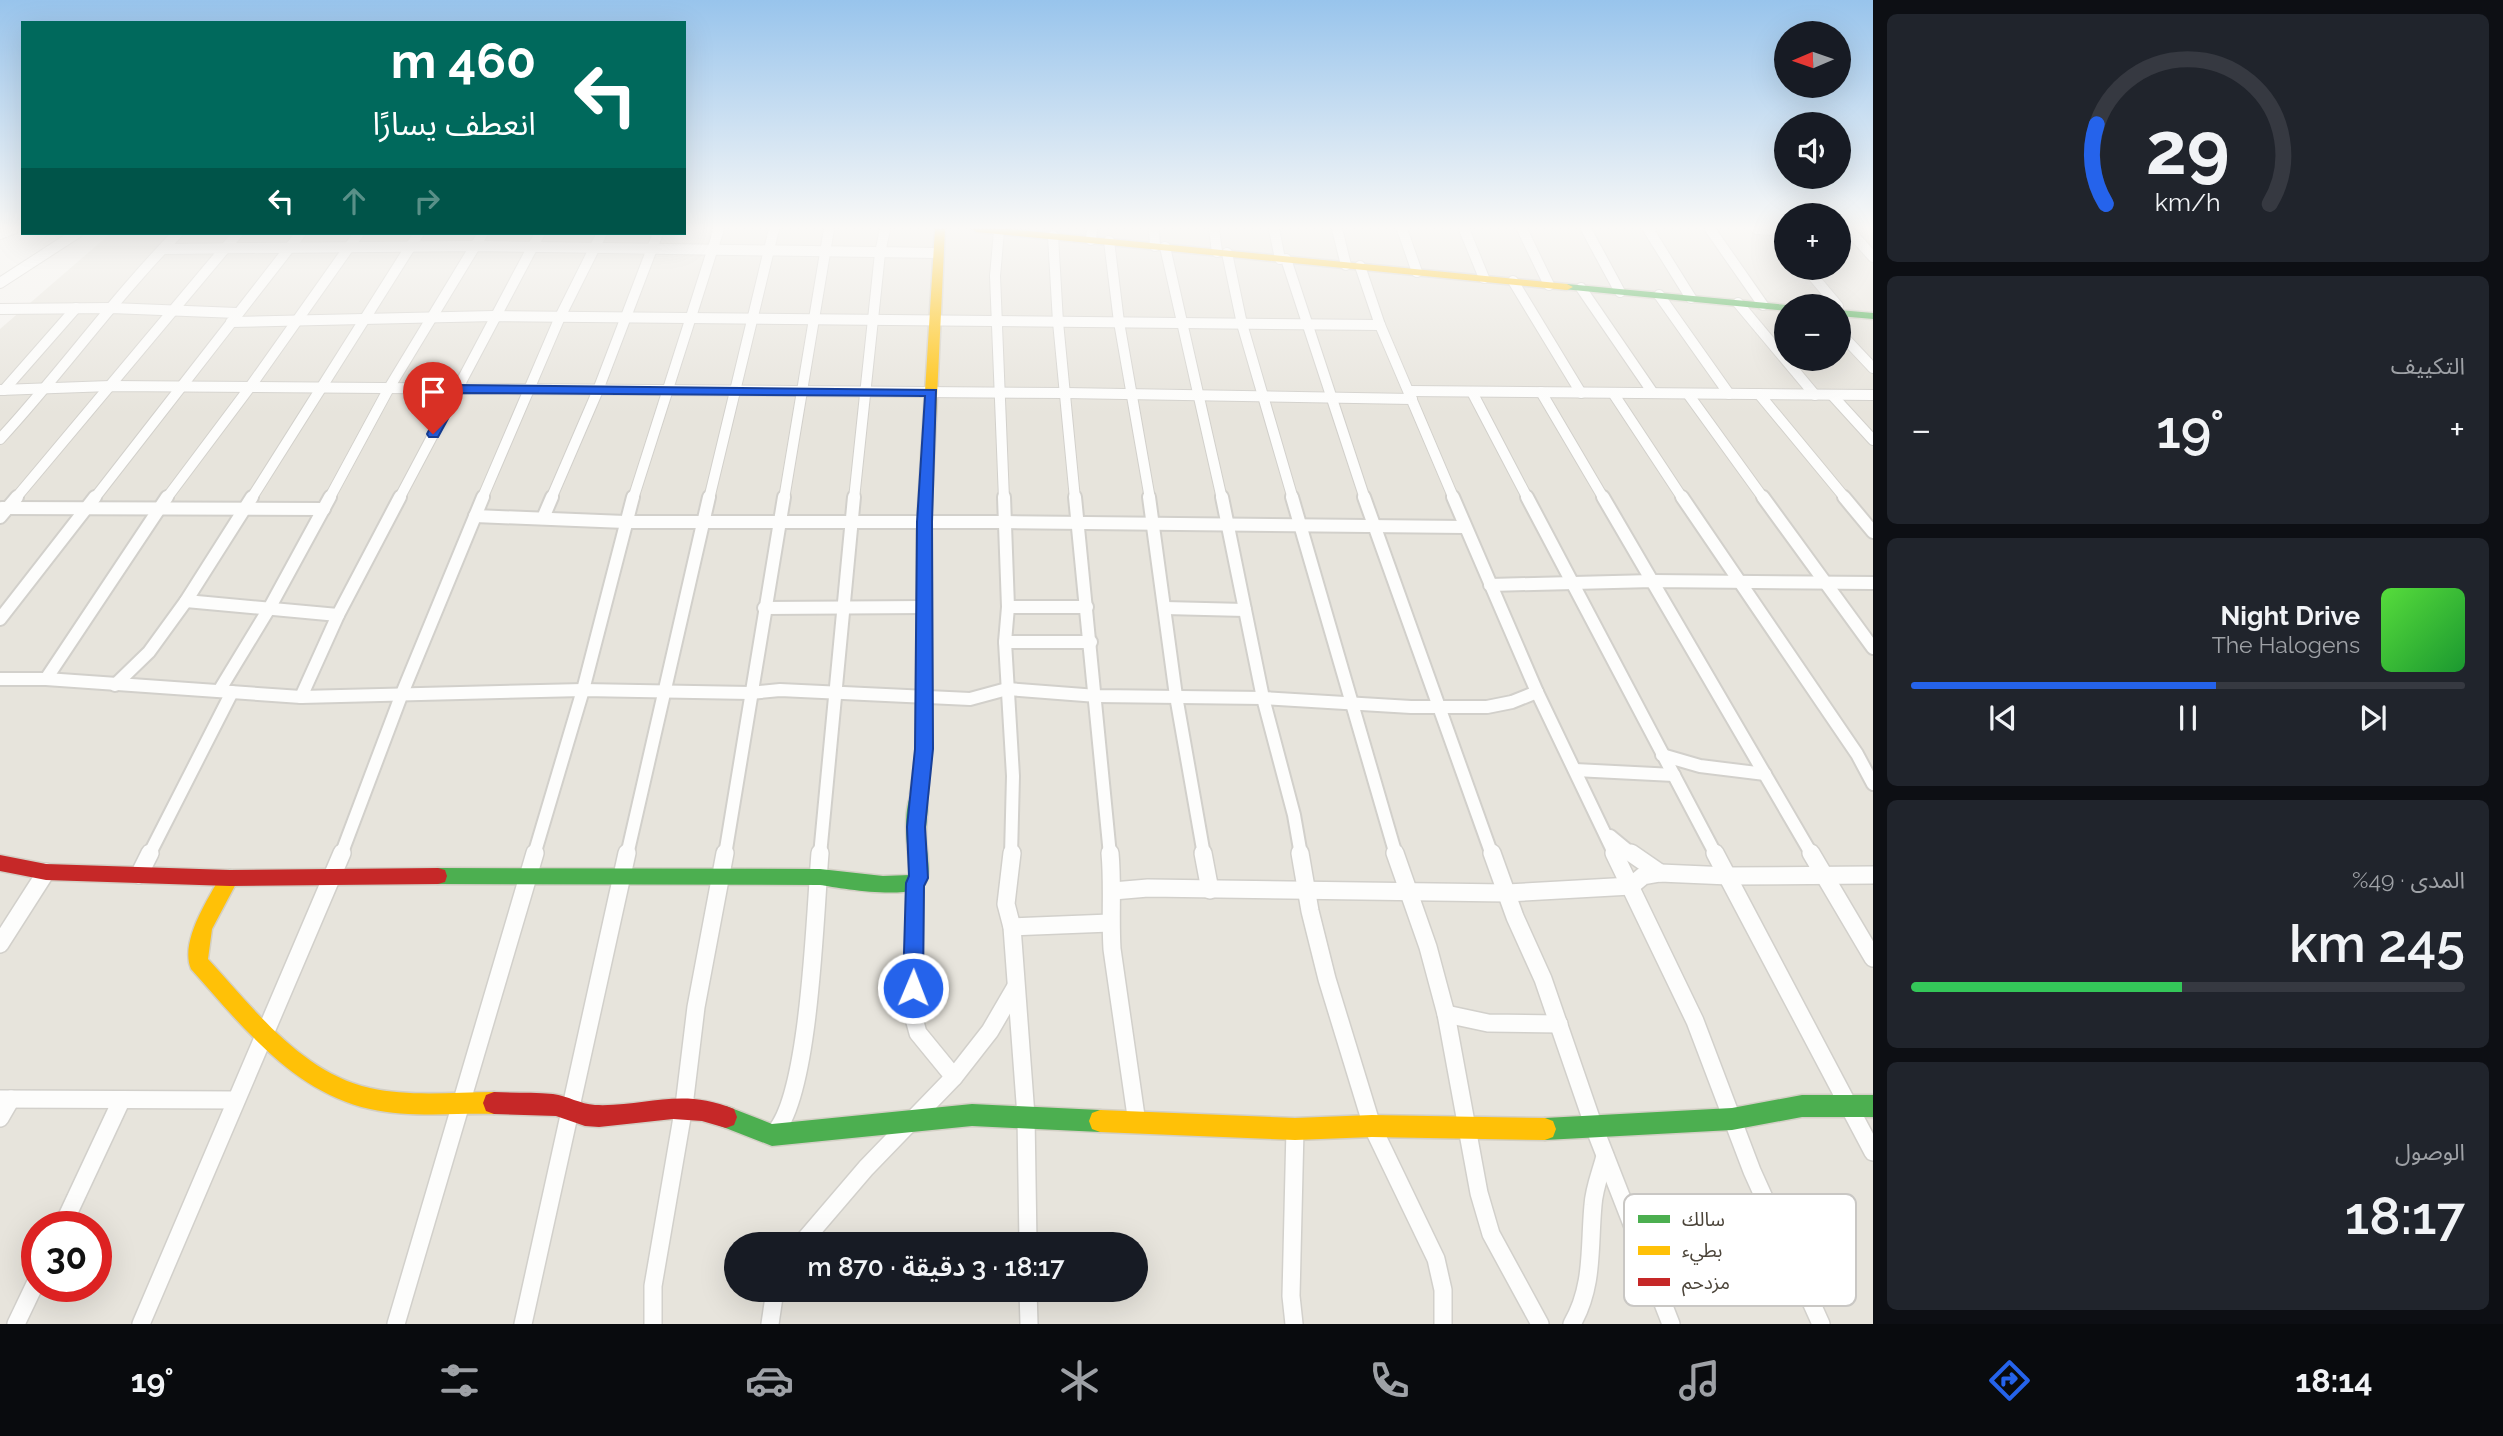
<!DOCTYPE html>
<html lang="ar">
<meta charset="utf-8">
<style>
:root{--surface:#171b24;--page:#20242c;--text:#f1f3f6;--muted:#9ea1a6;--line:#363941;--accent:#2563eb}
body{margin:0;font-family:Raleway,"Noto Sans Arabic",sans-serif;background:var(--page);color:var(--text);direction:rtl;height:100vh;display:flex;flex-direction:column;font-size:26px;white-space:nowrap}
*{box-sizing:border-box;margin:0}
p{font-size:23px;color:var(--muted)}
.icon{flex:none;width:38px;height:38px;fill:none;stroke:currentColor;stroke-width:2;stroke-linecap:round;stroke-linejoin:round}
.map{position:relative;flex:1;overflow:hidden;direction:ltr}
.sheet{display:flex;flex-direction:column;gap:14px;padding:14px;background:#0d0f14;width:630px}
.sheet>*{flex:none}
.banner{position:absolute;left:21px;top:21px;width:665px;height:214px;border-radius:0px;box-shadow:0 7px 28px #0002;direction:rtl;background:#00695c;color:#fff;overflow:hidden}
.needle{width:46px;rotate:268deg}
.fabs{position:absolute;left:1774px;top:21px;display:grid;gap:14px}
.fabs a{display:grid;place-items:center;width:77px;height:77px;border-radius:50%;background:var(--surface);box-shadow:0 7px 28px #0002;font-size:35px}
.speed{position:absolute;left:21px;top:1211px;display:flex;gap:14px;font-size:35px;font-weight:700;text-align:center}
.speed>*{display:grid;place-content:center;width:91px;height:91px;border-radius:50%;background:var(--surface);box-shadow:0 7px 28px #0002;line-height:1}
.speed .limit{border:10px solid #d22;background:#fff;color:#111}
.pin{position:absolute;display:grid;place-items:center;width:60px;height:60px;color:#fff;margin:-72px -30px;border-radius:50% 50% 50% 0;rotate:-45deg;box-shadow:0 0 7px #0007}
.pin .icon{rotate:45deg}
.me{position:absolute;width:77px;margin:-38px;rotate:1deg;stroke-linejoin:round;filter:drop-shadow(0 0 5px #0008)}
.turn{display:flex;align-items:center;gap:24px;height:147px;padding:0 35px;font-size:32px}
.turn .icon{width:91px;height:91px;stroke-width:2.5}
.turn b{display:block;font-size:49px;line-height:60px}
.lanes{display:flex;align-items:center;height:66px;padding:0 35px;background:#0003;justify-content:center;gap:35px;direction:ltr}
.lanes .off{opacity:.35}
.big{font-size:52px;font-weight:600;line-height:1.1}
.sheet .card{flex:1;display:flex;flex-direction:column;justify-content:center;gap:10px;min-width:0;padding:0 24px;border-radius:10px;background:var(--page)}
.sheet .dial{align-items:center;gap:0}
.dial svg{height:182px;overflow:visible;fill:none;stroke:var(--line);stroke-width:7;stroke-linecap:round;text-anchor:middle}
.dial text{fill:var(--text);stroke:none}
.song{display:flex;align-items:center;gap:21px}
.cover{width:84px;height:84px;border-radius:10px;background:linear-gradient(135deg,hsl(110 70% 55%),hsl(130 70% 35%))}
.played{height:7px;border-radius:4px;background:linear-gradient(90deg,var(--accent) 55%,var(--line) 55%)}
.keys{display:flex;justify-content:space-around;direction:ltr}
.heat{display:flex;justify-content:space-between;align-items:center;font-size:38px;direction:ltr}
.charge{height:10px;border-radius:5px;background:linear-gradient(90deg,#34c759 49%,var(--line) 0)}
.trip{position:absolute;left:724px;top:1232px;width:424px;height:70px;border-radius:35px;background:var(--surface);box-shadow:0 7px 28px #0002;font-weight:600;line-height:70px;text-align:center;direction:rtl}
.tabs{display:flex;height:112px;justify-content:space-around;align-items:center;background:#090b0e;color:var(--muted)}
.tabs .icon{width:49px;height:49px}
.tabs .selected{color:var(--accent)}
.tabs b{font-size:32px;color:var(--text)}
main{display:flex;flex:1;min-height:0}
.map>svg:first-child{display:block}
.residential{fill:#e7e4dc;fill-rule:evenodd}
.lines{fill:none;stroke-linecap:round;stroke-linejoin:round}
.street-far2-casing{stroke:#d2d0cb;stroke-width:12}
.street-far1-casing{stroke:#d2d0cb;stroke-width:16}
.street-casing{stroke:#d2d0cb;stroke-width:20}
.fast-casing{stroke:#d3cfc5;stroke-width:3}
.slow-casing{stroke:#d3cfc5;stroke-width:3}
.jam-casing{stroke:#d3cfc5;stroke-width:3}
.street-far2{stroke:#fdfdfc;stroke-width:10}
.street-far1{stroke:#fdfdfc;stroke-width:12}
.street{stroke:#fdfdfc;stroke-width:17}
.fast{fill:#4caf50;fill-rule:evenodd}
.slow{fill:#ffc107;fill-rule:evenodd}
.jam{fill:#c62828;fill-rule:evenodd}
.route{fill:#2563eb;stroke:#184099;stroke-width:2}
.key{fill:#fff;stroke:#c9c7c4;stroke-width:2}
.key-label{font-size:19px;fill:#4b4439}
</style>
<main>
<section class="sheet">
<div class="card dial"><svg viewBox="0 0 100 80">
<path d="M14 69A42 42 0 1 1 86 69"/>
<path d="M14 69A42 42 0 0 1 10 34" stroke="#2563eb"/>
<text x="50" y="56" font-size="32" font-weight="700">29</text>
<text x="50" y="72" font-size="11">km/h</text>
</svg></div>
<div class="card"><p>التكييف</p>
<div class="heat"><a>−</a><b class="big">19°</b><a>+</a></div>
</div>
<div class="card">
<div class="song"><i class="cover"></i><div><b>Night Drive</b><p>The Halogens</p></div></div>
<div class="played"></div>
<div class="keys"><svg class="icon" aria-label="previous" viewBox="0 0 24 24"><path d="M18 5L8 12l10 7zM5 5v14"/></svg><svg class="icon" aria-label="pause" viewBox="0 0 24 24"><path d="M8 5v14M16 5v14"/></svg><svg class="icon" aria-label="next" viewBox="0 0 24 24"><path d="M6 5l10 7-10 7zM19 5v14"/></svg></div>
</div>
<div class="card"><p>المدى · 49%</p><b class="big">245 km</b><div class="charge"></div></div>
<div class="card"><p>الوصول</p><b class="big">18:17</b></div>
</section>
<div class="map">
<svg width="1873" height="1324" viewBox="0 0 1873 1324">
<rect width="100%" height="100%" fill="#f4f2ee"/>
<path class="residential" d="M 684,229 L 1787,229 L 1787,268 L 1839,268 L 1839,229 L 1873,229 L 1873,1324 L 0,1324 L 0,329 L 111,233 L 684,233 ZM 1787,306 L 1839,306 L 1839,359 L 1787,359 ZM 37,1227 L 96,1227 L 96,1286 L 37,1286 ZM 737,1244 L 1136,1244 L 1136,1290 L 737,1290 Z"/>
<g class="lines">
<g class="street-far2-casing">
<g id="street-far2">
<path d="M 1154,229 L 1155,246"/>
<path d="M 1214,229 L 1217,252"/>
<path d="M 1274,229 L 1280,259"/>
<path d="M 1337,229 L 1346,265"/>
<path d="M 1402,229 L 1417,272"/>
<path d="M 1464,229 L 1484,278"/>
<path d="M 1522,229 L 1549,285"/>
<path d="M 1586,229 L 1620,292"/>
<path d="M 1648,229 L 1691,298"/>
<path d="M 1710,229 L 1763,305"/>
<path d="M 1757,229 L 1787,231"/>
<path d="M 1848,229 L 1873,257"/>
<path d="M 1774,230 L 1787,245"/>
<path d="M 999,231 L 995,276 L 1004,499"/>
<path d="M 0,234 L 13,229"/>
<path d="M 1053,236 L 1058,322 L 1075,499"/>
<path d="M 1091,240 L 1092,229"/>
<path d="M 1109,241 L 1119,322 L 1150,499"/>
<path d="M 1165,247 L 1222,499"/>
<path d="M 163,249 L 475,246 L 937,253"/>
<path d="M 1227,253 L 1242,324 L 1293,499"/>
<path d="M 1286,259 L 1365,499"/>
<path d="M 1360,266 L 1380,325 L 1454,499"/>
<path d="M 1806,268 L 1838,306"/>
<path d="M 1513,281 L 1581,393"/>
<path d="M 0,283 L 77,233"/>
<path d="M 1581,288 L 1653,393"/>
<path d="M 1659,295 L 1729,394"/>
<path d="M 1738,303 L 1815,395"/>
<path d="M 0,309 L 111,308 L 237,313"/>
<path d="M 231,322 L 494,316 L 1380,325"/>
<path d="M 1839,332 L 1873,368"/>
<path d="M 0,390 L 110,386 L 1065,393 L 1412,399"/>
<path d="M 4,390 L 76,308"/>
<path d="M 1409,391 L 1873,395"/>
<path d="M 1472,392 L 1528,499"/>
<path d="M 1541,392 L 1604,499"/>
<path d="M 1613,393 L 1683,499"/>
<path d="M 1688,394 L 1764,499"/>
<path d="M 1759,394 L 1846,499"/>
<path d="M 1832,395 L 1873,440"/>
<path d="M 0,439 C 62,372 114,298 178,233"/>
<path d="M 15,499 L 238,233"/>
<path d="M 94,499 L 301,233"/>
<path d="M 166,499 L 250,387 L 359,233"/>
<path d="M 251,499 L 419,233"/>
<path d="M 329,499 L 389,388 L 483,233"/>
<path d="M 399,499 L 540,233"/>
<path d="M 482,499 L 560,317 L 602,233"/>
<path d="M 551,499 L 598,390 L 658,233"/>
<path d="M 633,499 L 719,229"/>
<path d="M 709,499 L 774,229"/>
<path d="M 784,499 L 829,229"/>
<path d="M 854,499 L 880,253 L 885,229"/>
</g>
</g>
<g class="street-far1-casing">
<g id="street-far1">
<path d="M 1004,497 L 1008,607 L 1005,642 L 1013,776 L 1011,855"/>
<path d="M 1075,497 L 1110,855"/>
<path d="M 1149,497 L 1176,696 L 1204,855"/>
<path d="M 1222,497 L 1263,698 L 1294,815 L 1301,855"/>
<path d="M 1292,497 L 1396,855"/>
<path d="M 1364,497 L 1492,855"/>
<path d="M 1453,497 L 1537,692 L 1615,855"/>
<path d="M 1527,497 L 1716,855"/>
<path d="M 1603,497 L 1812,855"/>
<path d="M 1682,497 L 1857,754 L 1873,784"/>
<path d="M 1763,497 L 1873,648"/>
<path d="M 1844,497 L 1873,532"/>
<path d="M 2,508 L 324,509"/>
<path d="M 475,516 L 625,522 L 1004,522 L 1465,527"/>
<path d="M 0,517 L 17,497"/>
<path d="M 543,518 L 552,497"/>
<path d="M 1490,585 L 1653,581 L 1873,583"/>
<path d="M 186,601 L 338,615"/>
<path d="M 1008,607 L 1087,607"/>
<path d="M 764,608 L 925,607"/>
<path d="M 1165,608 L 1245,610"/>
<path d="M 0,619 L 95,497"/>
<path d="M 1005,642 L 1091,642"/>
<path d="M 0,679 L 46,679 L 301,697 L 583,690 L 750,693 L 780,690 L 970,699 L 1007,689 L 1097,696 L 1263,698 L 1411,707 L 1487,707 L 1512,702 L 1537,692"/>
<path d="M 46,679 L 167,497"/>
<path d="M 115,685 L 149,652 L 186,601 L 252,497"/>
<path d="M 219,691 L 270,607 L 330,497"/>
<path d="M 301,697 L 338,615 L 400,497"/>
<path d="M 1662,755 L 1700,766 L 1765,774"/>
<path d="M 1575,770 L 1674,775"/>
<path d="M 1610,836 L 1633,855"/>
<path d="M 149,855 L 232,692"/>
<path d="M 341,855 L 401,696 L 483,497"/>
<path d="M 534,855 L 583,690 L 633,497"/>
<path d="M 627,855 L 709,497"/>
<path d="M 725,855 L 784,497"/>
<path d="M 820,855 L 854,497"/>
</g>
</g>
<g class="street-casing">
<g id="street">
<path d="M 1012,853 L 1006,904 L 1012,927 L 1026,1116 L 1028,1244"/>
<path d="M 1110,853 C 1113,885 1110,917 1112,949 L 1137,1123"/>
<path d="M 1203,853 L 1210,890"/>
<path d="M 1300,853 L 1310,911 L 1327,979 L 1372,1126 L 1436,1259 L 1443,1290 L 1443,1324"/>
<path d="M 1395,853 L 1428,947 L 1446,1014 L 1479,1193 L 1491,1234 L 1540,1324"/>
<path d="M 1492,853 L 1515,917 L 1543,979 L 1594,1127 L 1671,1324"/>
<path d="M 1614,853 L 1695,1021 L 1752,1171 L 1821,1324"/>
<path d="M 1631,853 L 1660,873"/>
<path d="M 1715,853 L 1873,1152"/>
<path d="M 1811,853 L 1873,958"/>
<path d="M 139,875 L 150,853"/>
<path d="M 915,883 L 913,1015 L 918,1033 L 954,1077"/>
<path d="M 1113,891 L 1148,888 L 1507,893 L 1631,886 L 1643,876 L 1660,873 L 1729,876 L 1873,875"/>
<path d="M 1012,927 L 1110,923"/>
<path d="M 0,944 L 46,872"/>
<path d="M 1446,1014 L 1488,1023 L 1559,1024"/>
<path d="M 0,1099 L 236,1100"/>
<path d="M 0,1118 L 11,1099"/>
<path d="M 775,1132 C 810,1093 815,912 820,853"/>
<path d="M 62,1227 L 121,1101"/>
<path d="M 801,1244 L 866,1168 L 954,1077 L 990,1031 L 1015,988"/>
<path d="M 1028,1290 L 1029,1324"/>
<path d="M 16,1324 L 37,1280"/>
<path d="M 141,1324 L 342,853"/>
<path d="M 396,1324 L 535,853"/>
<path d="M 523,1324 L 627,853"/>
<path d="M 653,1324 L 653,1286 L 684,1106 L 696,1007 L 725,853"/>
<path d="M 770,1324 L 775,1290"/>
<path d="M 1294,1324 L 1291,1296 L 1295,1129"/>
<path d="M 1572,1324 C 1594,1286 1589,1247 1593,1205 C 1594,1188 1601,1172 1605,1156"/>
</g>
</g>
<g class="fast-casing">
<g id="fast">
<path d="M 1567,284 L 1787,305 L 1791,306 L 1787,306 L 1787,311 L 1563,289 L 1561,287 Z"/>
<path d="M 1839,310 L 1873,313 L 1873,319 L 1839,316 Z"/>
<path d="M 919,787 L 925,789 C 931,802 925,822 926,837 C 926,849 931,868 927,880 C 921,903 840,888 820,885 L 438,884 L 431,882 L 429,876 L 431,870 L 438,868 L 820,869 L 883,876 L 910,875 C 908,849 901,813 913,789 Z"/>
<path d="M 1802,1095 L 1873,1095 L 1873,1117 L 1802,1117 L 1732,1130 L 1545,1140 L 1537,1137 L 1534,1129 L 1537,1121 L 1545,1118 L 1732,1108 Z"/>
<path d="M 972,1104 L 1100,1110 L 1108,1113 L 1111,1121 L 1108,1129 L 1100,1132 L 972,1126 L 772,1146 L 718,1125 L 715,1117 L 718,1109 L 726,1106 L 772,1124 Z"/>
</g>
</g>
<g class="slow-casing">
<g id="slow">
<path d="M 935,229 L 945,229 L 931,522 L 932,749 L 928,794 L 925,799 L 919,801 L 913,799 L 910,794 L 916,749 L 917,522 Z"/>
<path d="M 972,229 L 1009,229 L 1567,284 L 1573,287 L 1567,290 L 977,232 Z"/>
<path d="M 230,870 L 237,872 L 239,878 L 212,929 L 208,959 C 253,1008 302,1073 370,1088 C 410,1097 454,1092 494,1092 L 502,1095 L 505,1103 L 502,1111 L 494,1114 C 454,1113 410,1118 370,1109 C 293,1092 241,1025 191,969 C 179,941 210,896 223,872 Z"/>
<path d="M 1100,1110 L 1295,1118 L 1372,1115 L 1545,1118 L 1553,1121 L 1556,1129 L 1553,1137 L 1545,1140 L 1372,1137 L 1295,1140 L 1100,1132 L 1092,1129 L 1089,1121 L 1092,1113 Z"/>
</g>
</g>
<g class="jam-casing">
<g id="jam">
<path d="M 0,855 L 46,864 L 230,870 L 438,868 L 445,870 L 447,876 L 445,882 L 438,884 L 230,886 L 46,880 L 0,871 Z"/>
<path d="M 494,1092 C 514,1093 534,1092 553,1094 C 568,1096 580,1104 595,1105 C 647,1107 680,1087 734,1109 L 737,1117 L 734,1125 L 726,1128 L 702,1121 L 673,1119 L 599,1127 L 585,1126 L 556,1116 L 494,1114 L 486,1111 L 483,1103 L 486,1095 Z"/>
</g>
</g>
<use href="#street-far2" class="street-far2"/>
<use href="#street-far1" class="street-far1"/>
<use href="#street" class="street"/>
<use href="#fast" class="fast"/>
<use href="#slow" class="slow"/>
<use href="#jam" class="jam"/>
</g>
<linearGradient id="sky" x2="0" y2="1"><stop stop-color="#98c4ec"/><stop offset="0.55" stop-color="#faf9f7"/><stop offset="1" stop-color="#faf9f7" stop-opacity="0"/></linearGradient>
<rect width="1873" height="414" fill="url(#sky)"/>
<path class="route" d="M 457,385 L 936,390 L 932,522 L 933,749 L 925,827 L 928,878 L 924,886 L 923,988 L 920,995 L 913,998 L 906,995 L 903,988 L 906,883 L 909,876 L 907,827 L 915,749 L 917,522 L 925,396 L 462,393 L 438,437 L 429,437 L 427,434 L 451,389 Z"/>
<rect x="1624" y="1194" width="232" height="112" rx="10" class="key"/>
<rect x="1638" y="1215" width="32" height="8" fill="#4caf50"/>
<rect x="1638" y="1246" width="32" height="9" fill="#ffc107"/>
<rect x="1638" y="1278" width="32" height="8" fill="#c62828"/>
<g class="key-label">
<text x="1682" y="1226">سالك</text>
<text x="1682" y="1257">بطيء</text>
<text x="1682" y="1289">مزدحم</text>
</g>
</svg>
<div class="fabs">
<a><svg class="needle" viewBox="-14 -14 28 28"><path d="M0-13l5 13h-10z" fill="#e53935"/><path d="M0 13l5-13h-10z" fill="#9ea1a6"/></svg></a>
<a><svg class="icon" aria-label="sound" viewBox="0 0 24 24"><path d="M4 9h4l5-4v14l-5-4H4zM17 9q2 3 0 6"/></svg></a>
<a>+</a>
<a>−</a>
</div>
<div class="speed"><div class="limit">30</div></div>
<div class="pin" style="left:433px;top:434px;background:#d93025"><svg class="icon" aria-label="arrive" viewBox="0 0 24 24"><path d="M6 21V4h12l-3 4 3 4H6"/></svg></div>
<svg class="me" style="left:913px;top:988px" viewBox="-20 -20 40 40"><circle r="17" fill="#2563eb" stroke="#fff" stroke-width="3"/><path d="M0-11L8 9 0 5-8 9z" fill="#fff"/></svg>
<div class="trip">18:17 · 3 دقيقة · 870 m</div>
<div class="banner">
<div class="turn"><svg class="icon" aria-label="left" viewBox="0 0 24 24"><path d="M17 20v-9H6M10 6l-5 5 5 5"/></svg><div><b>460 m</b>انعطف يسارًا</div></div>
<div class="lanes"><svg class="icon" aria-label="left" viewBox="0 0 24 24"><path d="M17 20v-9H6M10 6l-5 5 5 5"/></svg><svg class="icon off" aria-label="ahead" viewBox="0 0 24 24"><path d="M12 20V5M6 11l6-6 6 6"/></svg><svg class="icon off" aria-label="right" viewBox="0 0 24 24"><path d="M7 20v-9h11M14 6l5 5-5 5"/></svg></div>
</div>
</div>
</main>
<nav class="tabs">
<b>18:14</b>
<svg class="icon selected" aria-label="directions" viewBox="0 0 24 24"><path d="M12 3l9 9-9 9-9-9zM9 14v-3h6M13 9l2 2-2 2"/></svg>
<svg class="icon" aria-label="music" viewBox="0 0 24 24"><path d="M9 18V5l10-2v13"/><circle cx="6" cy="18" r="3"/><circle cx="16" cy="16" r="3"/></svg>
<svg class="icon" aria-label="phone" viewBox="0 0 24 24"><path d="M5 4h4l2 5-3 2q2 4 5 5l2-3 5 2v4C11 20 4 13 5 4z"/></svg>
<svg class="icon" aria-label="climate" viewBox="0 0 24 24"><path d="M12 3v18M4 7l16 10M4 17L20 7"/></svg>
<svg class="icon" aria-label="car" viewBox="0 0 24 24"><path d="M5 17H2v-5l4-1 3-4h7l3 4 3 1v5h-3M9 17h6M6 11h13"/><circle cx="7" cy="17" r="2"/><circle cx="17" cy="17" r="2"/></svg>
<svg class="icon" aria-label="filters" viewBox="0 0 24 24"><path d="M4 7h16M4 17h16"/><circle cx="9" cy="7" r="2"/><circle cx="15" cy="17" r="2"/></svg>
<b>19°</b>
</nav>
